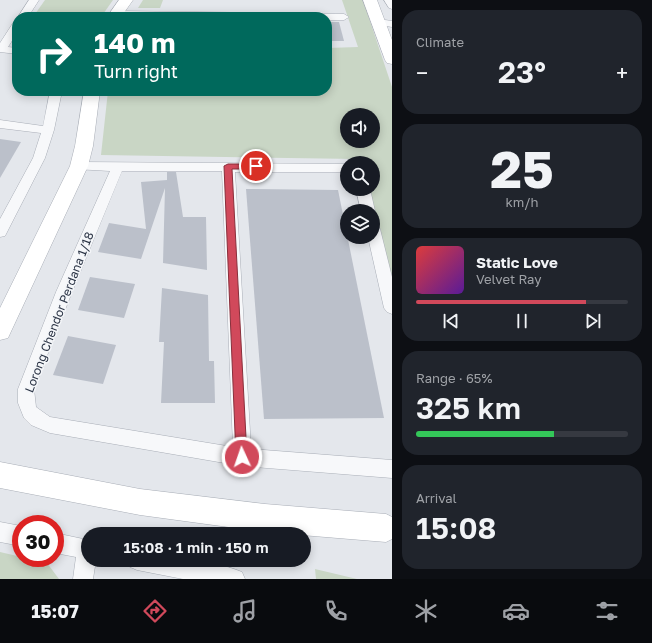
<!DOCTYPE html>
<meta charset="utf-8">
<style>
:root{--surface:#171b24;--page:#20242c;--text:#f1f3f6;--muted:#9ea1a6;--line:#363941;--accent:#d1495b}
body{margin:0;font-family:"Golos Text",sans-serif;background:var(--page);color:var(--text);height:100vh;display:flex;flex-direction:column;font-size:15px;white-space:nowrap}
*{box-sizing:border-box;margin:0}
p{font-size:13px;color:var(--muted)}
.icon{flex:none;width:22px;height:22px;fill:none;stroke:currentColor;stroke-width:2;stroke-linecap:round;stroke-linejoin:round}
.map{position:relative;flex:1;overflow:hidden}
.panel{display:flex;flex-direction:column;gap:10px;padding:10px;background:#0d0f14;width:260px}
.panel>*{flex:none}
.guide{position:absolute;left:12px;top:12px;width:320px;height:84px;border-radius:16px;box-shadow:0 2px 10px #0003;background:#00695c;color:#fff;overflow:hidden}
.buttons{position:absolute;left:340px;top:108px;display:grid;gap:8px}
.buttons a{display:grid;place-items:center;width:40px;height:40px;border-radius:50%;background:var(--surface);box-shadow:0 2px 10px #0003;font-size:20px}
.speed{position:absolute;left:12px;top:515px;display:flex;gap:8px;font-size:20px;font-weight:700;text-align:center}
.speed>*{display:grid;place-content:center;width:52px;height:52px;border-radius:50%;background:var(--surface);box-shadow:0 2px 10px #0003;line-height:1}
.speed .limit{border:6px solid #d22;background:#fff;color:#111}
.pin{position:absolute;display:grid;place-items:center;width:34px;height:34px;color:#fff;margin:-17px;border:2px solid #fff;border-radius:50%;box-shadow:0 1px 4px #0007}
.me{position:absolute;width:44px;margin:-22px;rotate:357deg;stroke-linejoin:round;filter:drop-shadow(0 0 3px #0008)}
.turn{display:flex;align-items:center;gap:14px;height:84px;padding:0 16px;font-size:18px}
.turn .icon{width:52px;height:52px;stroke-width:2.5}
.turn b{display:block;font-size:28px;line-height:34px}
.big{font-size:30px;font-weight:600;line-height:1.1}
.panel .widget{flex:1;display:flex;flex-direction:column;justify-content:center;gap:6px;min-width:0;padding:0 14px;border-radius:16px;background:var(--page)}
.panel .dial{align-items:center;gap:0}
.dial b{font-size:52px;line-height:1}
.song{display:flex;align-items:center;gap:12px}
.cover{width:48px;height:48px;border-radius:6px;background:linear-gradient(135deg,hsl(0 70% 55%),hsl(270 70% 35%))}
.played{height:4px;border-radius:2px;background:linear-gradient(90deg,var(--accent) 80%,var(--line) 80%)}
.keys{display:flex;justify-content:space-around;direction:ltr}
.heat{display:flex;justify-content:space-between;align-items:center;font-size:22px;direction:ltr}
.charge{height:6px;border-radius:3px;background:linear-gradient(90deg,#34c759 65%,var(--line) 0)}
.trip{position:absolute;left:81px;top:527px;width:230px;height:40px;border-radius:20px;background:var(--surface);box-shadow:0 2px 10px #0003;font-weight:600;line-height:40px;text-align:center}
.tabs{display:flex;height:64px;justify-content:space-around;align-items:center;background:#090b0e;color:var(--muted)}
.tabs .icon{width:28px;height:28px}
.tabs .on{color:var(--accent)}
.tabs b{font-size:18px;color:var(--text)}
main{display:flex;flex:1;min-height:0}
.map>svg:first-child{display:block}
.green{fill:#c9d6c5;fill-rule:evenodd}
.building{fill:#bbc0ca}
.lines{fill:none;stroke-linecap:round;stroke-linejoin:round}
.street-casing{stroke:#a9aeb7;stroke-width:1}
.secondary-casing{stroke:#a9aeb7;stroke-width:1}
.street{fill:#f7f8fa;fill-rule:evenodd}
.secondary{fill:#fff;fill-rule:evenodd}
.route{fill:#d1495b;stroke:#882f3b}
.labels{text-anchor:middle;dominant-baseline:central;stroke-width:3;stroke-linejoin:round;paint-order:stroke}
.street-label{font-size:12px;fill:#2b3445;stroke:#f4f6f9}
</style>
<main>
<div class="map">
<svg width="392" height="579" viewBox="0 0 392 579">
<rect width="100%" height="100%" fill="#e4e7ec"/>
<g class="green">
<path d="M 45,0 L 113,0 L 101,17 L 33,17 Z"/>
<path d="M 143,0 L 163,0 L 160,8 L 138,8 Z"/>
<path d="M 342,0 L 363,0 L 392,87 L 392,302 L 368,189 L 373,189 L 373,163 L 362,163 L 357,159 L 101,155 L 108,91 L 327,91 L 327,48 L 358,47 ZM 347,115 L 373,115 L 373,141 L 347,141 Z"/>
<path d="M 0,552 L 47,563 L 59,579 L 0,579 Z"/>
<path d="M 315,569 L 357,579 L 316,579 Z"/>
</g>
<g class="building">
<path d="M 327,22 L 339,22 L 344,41 L 327,41 Z"/>
<path d="M 0,139 L 21,142 L 0,178 Z"/>
<path d="M 167,172 L 176,172 L 183,217 L 206,217 L 207,270 L 163,263 L 165,188 L 141,259 L 98,252 L 109,223 L 146,229 L 141,182 L 167,180 Z"/>
<path d="M 246,189 L 338,190 L 384,418 L 264,419 Z"/>
<path d="M 90,277 L 135,284 L 124,318 L 78,310 Z"/>
<path d="M 162,288 L 208,295 L 209,361 L 214,361 L 215,403 L 161,403 L 164,342 L 159,342 Z"/>
<path d="M 68,336 L 116,345 L 103,384 L 53,375 Z"/>
</g>
<g class="lines">
<g class="street-casing">
<g id="street">
<path d="M 29,0 L 39,0 L 28,17 L 18,17 Z"/>
<path d="M 384,0 L 392,0 L 392,9 L 389,8 Z"/>
<path d="M 116,11 L 344,14 L 349,17 L 344,20 L 327,20 L 327,17 L 113,16 L 111,14 Z"/>
<path d="M 378,19 L 392,21 L 392,27 L 374,24 L 373,22 L 374,20 Z"/>
<path d="M 17,22 L 17,33 L 8,47 L 17,48 L 17,54 L 0,52 L 0,43 L 13,23 Z"/>
<path d="M 50,91 L 62,91 L 54,130 L 45,158 L 5,236 L 0,237 L 0,219 L 33,158 L 41,133 L 0,128 L 0,120 L 43,126 Z"/>
<path d="M 79,162 L 347,164 L 347,172 L 235,172 L 251,449 L 392,460 L 392,478 L 242,466 L 50,433 L 31,425 L 24,418 L 18,403 L 18,389 L 56,292 L 110,171 L 75,169 L 73,166 L 75,163 ZM 122,171 L 222,171 L 233,447 L 50,417 L 36,407 L 34,389 L 72,292 Z"/>
<path d="M 356,189 L 370,189 L 375,211 L 373,214 L 373,211 L 361,211 Z"/>
<path d="M 373,224 L 378,225 L 380,229 L 392,277 L 392,314 L 387,312 L 384,308 L 368,237 L 373,237 Z"/>
<path d="M 0,522 L 21,526 L 21,546 L 0,542 Z"/>
<path d="M 55,533 L 88,540 L 88,560 L 96,560 L 93,579 L 73,579 L 76,557 L 55,553 Z"/>
<path d="M 127,560 C 165,560 206,557 242,572 L 245,579 L 183,579 L 137,570 L 130,567 Z"/>
</g>
</g>
<g class="secondary-casing">
<g id="secondary">
<path d="M 119,0 L 133,0 L 121,17 L 107,17 Z"/>
<path d="M 363,0 L 377,0 L 392,40 L 392,64 L 387,63 L 385,60 Z"/>
<path d="M 84,91 L 100,91 L 93,146 L 88,166 L 8,338 L 0,340 L 0,308 L 70,166 L 75,146 Z"/>
<path d="M 0,462 L 140,489 L 265,504 L 386,514 L 392,517 L 392,539 L 386,542 L 265,532 L 140,515 L 0,488 Z"/>
</g>
</g>
<use href="#street" class="street"/>
<use href="#secondary" class="secondary"/>
</g>
<path class="route" d="M 228,164 L 256,164 L 260,166 L 256,169 L 232,169 L 247,457 L 245,461 L 242,462 L 238,461 L 236,457 L 224,166 Z"/>
<g class="labels">
<g class="street-label">
<text transform="translate(59 312) rotate(-69)">Lorong Chendor Perdana 1/18</text>
</g>
</g>
</svg>
<div class="buttons">
<a><svg class="icon" aria-label="sound" viewBox="0 0 24 24"><path d="M4 9h4l5-4v14l-5-4H4zM17 9q2 3 0 6"/></svg></a>
<a><svg class="icon" aria-label="search" viewBox="0 0 24 24"><circle cx="10" cy="10" r="6"/><path d="M15 15l6 6"/></svg></a>
<a><svg class="icon" aria-label="layers" viewBox="0 0 24 24"><path d="M12 4l9 5-9 5-9-5zM3 14l9 5 9-5"/></svg></a>
</div>
<div class="speed"><div class="limit">30</div></div>
<div class="pin" style="left:256px;top:166px;background:#d93025"><svg class="icon" aria-label="arrive" viewBox="0 0 24 24"><path d="M6 21V4h12l-3 4 3 4H6"/></svg></div>
<svg class="me" style="left:242px;top:457px" viewBox="-20 -20 40 40"><circle r="17" fill="#d1495b" stroke="#fff" stroke-width="3"/><path d="M0-11L8 9 0 5-8 9z" fill="#fff"/></svg>
<div class="trip">15:08 · 1 min · 150 m</div>
<div class="guide">
<div class="turn"><svg class="icon" aria-label="right" viewBox="0 0 24 24"><path d="M7 20v-9h11M14 6l5 5-5 5"/></svg><div><b>140 m</b>Turn right</div></div>
</div>
</div>
<section class="panel">
<div class="widget"><p>Climate</p>
<div class="heat"><a>−</a><b class="big">23°</b><a>+</a></div>
</div>
<div class="widget dial"><b>25</b><p>km/h</p></div>
<div class="widget">
<div class="song"><i class="cover"></i><div><b>Static Love</b><p>Velvet Ray</p></div></div>
<div class="played"></div>
<div class="keys"><svg class="icon" aria-label="previous" viewBox="0 0 24 24"><path d="M18 5L8 12l10 7zM5 5v14"/></svg><svg class="icon" aria-label="pause" viewBox="0 0 24 24"><path d="M8 5v14M16 5v14"/></svg><svg class="icon" aria-label="next" viewBox="0 0 24 24"><path d="M6 5l10 7-10 7zM19 5v14"/></svg></div>
</div>
<div class="widget"><p>Range · 65%</p><b class="big">325 km</b><div class="charge"></div></div>
<div class="widget"><p>Arrival</p><b class="big">15:08</b></div>
</section>
</main>
<nav class="tabs">
<b>15:07</b>
<svg class="icon on" aria-label="directions" viewBox="0 0 24 24"><path d="M12 3l9 9-9 9-9-9zM9 14v-3h6M13 9l2 2-2 2"/></svg>
<svg class="icon" aria-label="music" viewBox="0 0 24 24"><path d="M9 18V5l10-2v13"/><circle cx="6" cy="18" r="3"/><circle cx="16" cy="16" r="3"/></svg>
<svg class="icon" aria-label="phone" viewBox="0 0 24 24"><path d="M5 4h4l2 5-3 2q2 4 5 5l2-3 5 2v4C11 20 4 13 5 4z"/></svg>
<svg class="icon" aria-label="climate" viewBox="0 0 24 24"><path d="M12 3v18M4 7l16 10M4 17L20 7"/></svg>
<svg class="icon" aria-label="car" viewBox="0 0 24 24"><path d="M5 17H2v-5l4-1 3-4h7l3 4 3 1v5h-3M9 17h6M6 11h13"/><circle cx="7" cy="17" r="2"/><circle cx="17" cy="17" r="2"/></svg>
<svg class="icon" aria-label="filters" viewBox="0 0 24 24"><path d="M4 7h16M4 17h16"/><circle cx="9" cy="7" r="2"/><circle cx="15" cy="17" r="2"/></svg>
</nav>
